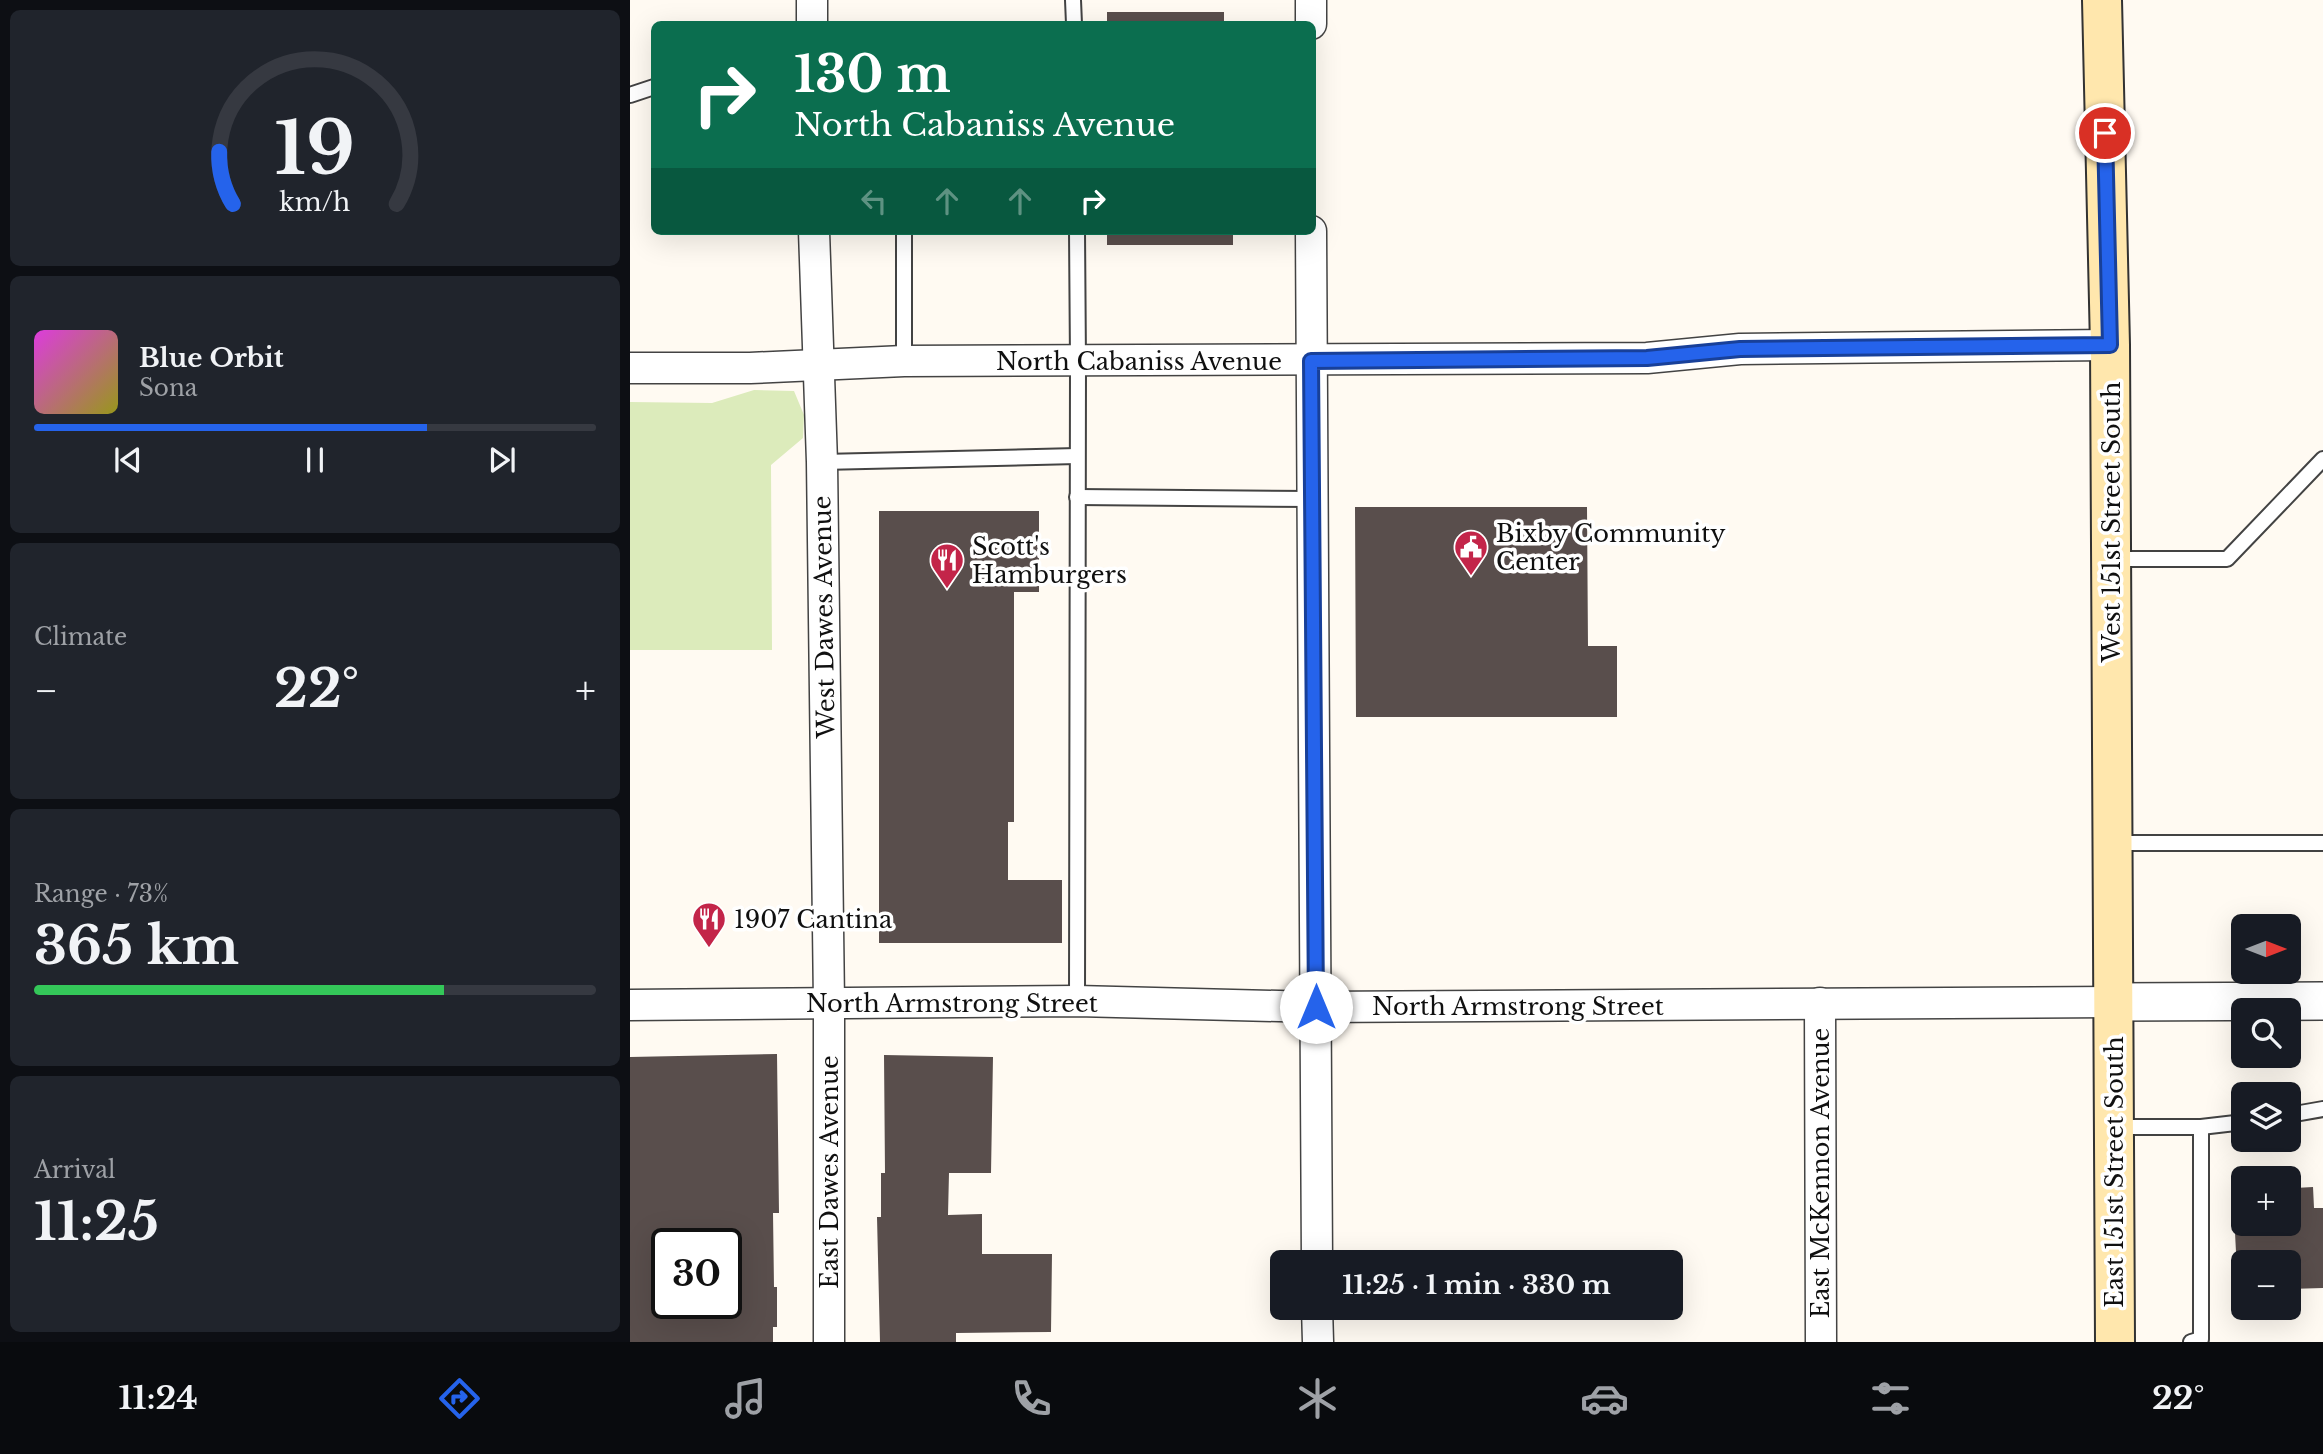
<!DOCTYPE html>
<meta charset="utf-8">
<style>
:root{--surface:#171b24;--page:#20242c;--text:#f1f3f6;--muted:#9ea1a6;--line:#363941;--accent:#2563eb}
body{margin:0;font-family:"Libre Baskerville",serif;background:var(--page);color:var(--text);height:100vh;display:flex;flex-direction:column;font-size:26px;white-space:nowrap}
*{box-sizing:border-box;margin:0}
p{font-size:23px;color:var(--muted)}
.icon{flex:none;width:38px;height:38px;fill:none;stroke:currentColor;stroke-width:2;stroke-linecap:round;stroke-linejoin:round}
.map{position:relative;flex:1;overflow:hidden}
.side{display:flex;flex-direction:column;gap:10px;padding:10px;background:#0d0f14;width:630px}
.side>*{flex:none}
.guide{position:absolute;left:21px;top:21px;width:665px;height:214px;border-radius:10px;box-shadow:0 7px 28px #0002;background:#0b6e4f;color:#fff;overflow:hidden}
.needle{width:46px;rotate:90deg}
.fabs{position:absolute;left:1601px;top:914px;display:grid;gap:14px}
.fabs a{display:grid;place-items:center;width:70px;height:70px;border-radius:10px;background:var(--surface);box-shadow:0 7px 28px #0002;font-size:35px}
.speed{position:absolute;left:21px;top:1228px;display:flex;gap:14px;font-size:35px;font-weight:700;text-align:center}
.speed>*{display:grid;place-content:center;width:91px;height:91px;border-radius:50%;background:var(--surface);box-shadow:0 7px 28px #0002;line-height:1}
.speed .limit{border:4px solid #111;border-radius:10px;background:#fff;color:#111}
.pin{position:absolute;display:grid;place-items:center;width:60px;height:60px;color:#fff;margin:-30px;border:4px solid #fff;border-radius:50%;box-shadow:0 2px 7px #0007}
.me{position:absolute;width:77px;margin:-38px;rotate:0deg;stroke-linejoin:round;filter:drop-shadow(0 0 5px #0008)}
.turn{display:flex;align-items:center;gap:24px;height:147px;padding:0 28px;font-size:32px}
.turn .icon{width:91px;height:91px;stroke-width:2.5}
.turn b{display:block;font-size:49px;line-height:60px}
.lanes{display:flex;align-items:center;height:66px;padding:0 28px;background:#0003;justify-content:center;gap:35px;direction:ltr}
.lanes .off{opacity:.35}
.big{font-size:52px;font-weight:700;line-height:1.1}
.side .card{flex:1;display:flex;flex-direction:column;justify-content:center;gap:10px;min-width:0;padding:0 24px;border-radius:10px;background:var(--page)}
.side .dial{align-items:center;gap:0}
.dial svg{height:182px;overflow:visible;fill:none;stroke:var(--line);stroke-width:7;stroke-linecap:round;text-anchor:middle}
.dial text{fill:var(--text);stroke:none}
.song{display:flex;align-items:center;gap:21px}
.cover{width:84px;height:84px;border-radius:10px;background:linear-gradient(135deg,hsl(300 70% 55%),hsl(60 70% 35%))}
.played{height:7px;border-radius:4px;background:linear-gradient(90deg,var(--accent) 70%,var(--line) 70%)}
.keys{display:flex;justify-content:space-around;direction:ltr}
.heat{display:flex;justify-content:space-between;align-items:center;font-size:38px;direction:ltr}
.charge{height:10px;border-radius:5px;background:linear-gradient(90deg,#34c759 73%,var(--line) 0)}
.trip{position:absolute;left:640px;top:1250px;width:413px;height:70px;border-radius:10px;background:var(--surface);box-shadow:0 7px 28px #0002;font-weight:700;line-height:70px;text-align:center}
.dock{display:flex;height:112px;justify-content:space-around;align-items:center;background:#090b0e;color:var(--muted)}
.dock .icon{width:49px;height:49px}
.dock .on{color:var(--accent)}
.dock b{font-size:32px;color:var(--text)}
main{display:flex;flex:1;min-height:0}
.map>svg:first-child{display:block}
.green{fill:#dcebbb}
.building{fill:#594e4c;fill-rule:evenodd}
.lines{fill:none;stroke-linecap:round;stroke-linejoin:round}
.service-casing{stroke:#434343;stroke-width:18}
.minor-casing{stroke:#434343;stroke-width:33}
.tertiary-casing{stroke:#434343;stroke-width:40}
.secondary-casing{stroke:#323232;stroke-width:42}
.service{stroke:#fff;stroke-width:14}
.minor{stroke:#fff;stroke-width:30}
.tertiary{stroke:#fff;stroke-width:37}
.secondary{stroke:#ffe7ad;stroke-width:38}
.route-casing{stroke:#184099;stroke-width:18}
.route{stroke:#2563eb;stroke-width:12}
.labels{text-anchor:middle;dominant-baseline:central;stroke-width:7;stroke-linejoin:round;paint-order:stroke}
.street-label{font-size:24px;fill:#101010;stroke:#fff}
.poi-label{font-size:24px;fill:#101010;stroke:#fff;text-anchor:start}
</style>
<main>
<section class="side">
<div class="card dial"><svg viewBox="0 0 100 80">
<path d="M14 69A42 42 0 1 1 86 69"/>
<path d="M14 69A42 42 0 0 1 8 46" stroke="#2563eb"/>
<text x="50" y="56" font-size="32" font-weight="700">19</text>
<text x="50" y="72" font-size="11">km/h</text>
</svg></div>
<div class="card">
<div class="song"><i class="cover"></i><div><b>Blue Orbit</b><p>Sona</p></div></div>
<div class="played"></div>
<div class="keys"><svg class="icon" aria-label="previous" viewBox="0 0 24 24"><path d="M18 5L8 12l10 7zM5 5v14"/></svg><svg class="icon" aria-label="pause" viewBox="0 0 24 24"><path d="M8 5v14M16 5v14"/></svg><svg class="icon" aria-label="next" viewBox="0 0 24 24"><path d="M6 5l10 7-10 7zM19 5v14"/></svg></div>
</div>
<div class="card"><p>Climate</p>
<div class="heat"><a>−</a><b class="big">22°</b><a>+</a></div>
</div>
<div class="card"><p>Range · 73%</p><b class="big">365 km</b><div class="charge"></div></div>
<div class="card"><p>Arrival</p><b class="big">11:25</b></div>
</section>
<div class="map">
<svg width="1693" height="1342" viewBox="0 0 1693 1342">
<rect width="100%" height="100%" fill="#fffaf2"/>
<path class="green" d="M 124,390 L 164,391 L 174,415 L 173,438 L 141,465 L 142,650 L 0,650 L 0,402 L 82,403 Z"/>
<g class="building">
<rect x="477" y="12" width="117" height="12"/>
<rect x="477" y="231" width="126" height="14"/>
<path d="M 725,507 L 957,507 L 958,646 L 987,646 L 987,717 L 726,717 Z"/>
<path d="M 249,511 L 409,511 L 409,592 L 384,592 L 384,822 L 378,822 L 378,880 L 432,880 L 432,943 L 249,943 Z"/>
<path d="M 147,1054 L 149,1213 L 143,1213 L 144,1287 L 147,1287 L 147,1327 L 143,1327 L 143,1342 L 0,1342 L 0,1057 ZM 37,1244 L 96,1244 L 96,1304 L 37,1304 Z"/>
<path d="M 254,1055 L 363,1057 L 361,1173 L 319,1173 L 318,1215 L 352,1214 L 352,1254 L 422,1254 L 421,1332 L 326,1333 L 326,1342 L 250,1342 L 247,1217 L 251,1217 L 251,1173 L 255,1173 Z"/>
<path d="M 1683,1187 L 1684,1208 L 1693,1208 L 1693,1288 L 1659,1289 L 1659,1262 L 1614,1262 L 1614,1291 L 1608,1291 L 1604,1213 L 1614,1212 L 1614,1223 L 1659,1223 L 1659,1194 L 1665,1194 L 1665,1188 Z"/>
</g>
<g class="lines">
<g class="service-casing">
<g id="service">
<path d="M 443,0 L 444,24"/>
<path d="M 0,95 L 24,87"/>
<path d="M 274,231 L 274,361"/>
<path d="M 447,231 L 448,362 L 447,1001"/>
<path d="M 192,462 L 447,456"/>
<path d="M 447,497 L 682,499"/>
<path d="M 1483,559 L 1597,559 L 1693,459"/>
<path d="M 1483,843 L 1693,843"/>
<path d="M 1659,1115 L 1693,1109"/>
<path d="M 1486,1127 L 1571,1127 L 1614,1122"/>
<path d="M 1561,1342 L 1571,1339 L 1571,1127"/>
</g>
</g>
<g class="minor-casing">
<g id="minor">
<path d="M 182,0 L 182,24"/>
<path d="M 681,24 L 681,0"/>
<path d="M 184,231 L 192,462 L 199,1003 L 199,1342"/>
<path d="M 681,231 L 687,1262"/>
<path d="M 0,368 L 120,368 L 274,361 L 1017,358 L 1110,349 L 1480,345"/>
<path d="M 1190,1003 L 1191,1342"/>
<path d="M 0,1005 L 447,1001 L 686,1007 L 1484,1002"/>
<path d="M 687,1307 L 688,1342"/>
</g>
</g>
<g class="tertiary-casing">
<path id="tertiary" d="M 1484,1002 L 1693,1001"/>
</g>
<g class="secondary-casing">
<path id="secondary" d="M 1472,0 L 1480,345 L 1485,1342"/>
</g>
<use href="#service" class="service"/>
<use href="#minor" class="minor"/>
<use href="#tertiary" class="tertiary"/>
<use href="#secondary" class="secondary"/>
</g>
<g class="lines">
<g class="route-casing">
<path id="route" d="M 686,1007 L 681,361 L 1017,358 L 1110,349 L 1480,345 L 1475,133"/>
</g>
<use href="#route" class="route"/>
</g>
<defs>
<g id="civic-pin" transform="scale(1.75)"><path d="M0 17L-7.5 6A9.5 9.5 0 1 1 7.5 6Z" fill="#c32549" stroke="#fff"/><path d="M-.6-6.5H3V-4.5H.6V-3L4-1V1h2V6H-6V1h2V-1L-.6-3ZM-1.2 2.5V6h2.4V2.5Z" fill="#fff"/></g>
<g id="restaurant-pin" transform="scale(1.75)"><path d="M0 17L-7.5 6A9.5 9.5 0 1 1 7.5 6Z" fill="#c32549" stroke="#fff"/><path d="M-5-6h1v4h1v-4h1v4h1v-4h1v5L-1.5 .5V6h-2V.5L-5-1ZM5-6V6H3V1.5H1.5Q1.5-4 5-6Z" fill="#fff"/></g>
</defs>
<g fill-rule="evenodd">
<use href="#civic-pin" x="841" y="547"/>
<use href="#restaurant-pin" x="317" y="560"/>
<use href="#restaurant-pin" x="79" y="919"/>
</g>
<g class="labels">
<g class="street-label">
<text x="509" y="361">North Cabaniss Avenue</text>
<text transform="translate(1481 522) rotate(-90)">West 151st Street South</text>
<text transform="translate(194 617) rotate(-91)">West Dawes Avenue</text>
<text x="322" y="1003">North Armstrong Street</text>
<text x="888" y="1006">North Armstrong Street</text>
<text transform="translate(199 1172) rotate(-90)">East Dawes Avenue</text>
<text transform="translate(1484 1172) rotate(-90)">East 151st Street South</text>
<text transform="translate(1190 1173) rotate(-90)">East McKennon Avenue</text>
</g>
<g class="poi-label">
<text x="866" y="533">Bixby Community<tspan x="866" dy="28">Center</tspan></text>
<text x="342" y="546">Scott's<tspan x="342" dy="28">Hamburgers</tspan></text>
<text x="104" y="919">1907 Cantina</text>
</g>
</g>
</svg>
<div class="fabs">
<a><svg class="needle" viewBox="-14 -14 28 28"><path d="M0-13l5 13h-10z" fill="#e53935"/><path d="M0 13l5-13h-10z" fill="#9ea1a6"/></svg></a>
<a><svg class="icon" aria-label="search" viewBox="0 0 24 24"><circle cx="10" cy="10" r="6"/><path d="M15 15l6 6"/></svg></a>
<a><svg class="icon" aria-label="layers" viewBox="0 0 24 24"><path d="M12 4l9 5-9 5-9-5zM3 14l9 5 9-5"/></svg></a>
<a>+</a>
<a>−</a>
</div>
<div class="speed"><div class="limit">30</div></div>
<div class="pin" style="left:1475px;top:133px;background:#d93025"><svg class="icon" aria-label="arrive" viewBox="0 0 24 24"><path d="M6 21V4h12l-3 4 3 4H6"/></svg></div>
<svg class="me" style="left:686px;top:1007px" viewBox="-20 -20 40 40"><circle r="19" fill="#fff"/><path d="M0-13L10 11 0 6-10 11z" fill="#2563eb"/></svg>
<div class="trip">11:25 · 1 min · 330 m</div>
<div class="guide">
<div class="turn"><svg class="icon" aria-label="right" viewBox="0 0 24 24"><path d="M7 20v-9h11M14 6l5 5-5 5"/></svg><div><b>130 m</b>North Cabaniss Avenue</div></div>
<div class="lanes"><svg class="icon off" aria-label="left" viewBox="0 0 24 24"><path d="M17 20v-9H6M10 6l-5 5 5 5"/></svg><svg class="icon off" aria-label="ahead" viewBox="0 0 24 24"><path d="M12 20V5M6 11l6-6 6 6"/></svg><svg class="icon off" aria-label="ahead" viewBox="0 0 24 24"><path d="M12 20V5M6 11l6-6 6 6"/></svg><svg class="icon" aria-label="right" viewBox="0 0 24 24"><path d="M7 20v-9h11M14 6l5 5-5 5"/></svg></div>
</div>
</div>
</main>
<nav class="dock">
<b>11:24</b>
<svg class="icon on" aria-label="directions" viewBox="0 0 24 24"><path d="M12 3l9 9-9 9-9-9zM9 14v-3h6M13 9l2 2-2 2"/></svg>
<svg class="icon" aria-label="music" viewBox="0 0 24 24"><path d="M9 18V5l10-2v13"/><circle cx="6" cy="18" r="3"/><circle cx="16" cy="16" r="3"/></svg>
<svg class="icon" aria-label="phone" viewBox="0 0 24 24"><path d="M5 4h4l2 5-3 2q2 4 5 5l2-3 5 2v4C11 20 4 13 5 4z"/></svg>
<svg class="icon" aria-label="climate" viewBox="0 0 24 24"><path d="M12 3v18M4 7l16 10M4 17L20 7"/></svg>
<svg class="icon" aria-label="car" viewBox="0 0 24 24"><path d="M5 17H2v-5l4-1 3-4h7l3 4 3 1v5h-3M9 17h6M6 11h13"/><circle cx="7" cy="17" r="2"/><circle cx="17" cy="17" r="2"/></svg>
<svg class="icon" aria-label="filters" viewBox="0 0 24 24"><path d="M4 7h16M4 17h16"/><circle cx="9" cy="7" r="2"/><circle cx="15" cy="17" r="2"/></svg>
<b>22°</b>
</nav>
